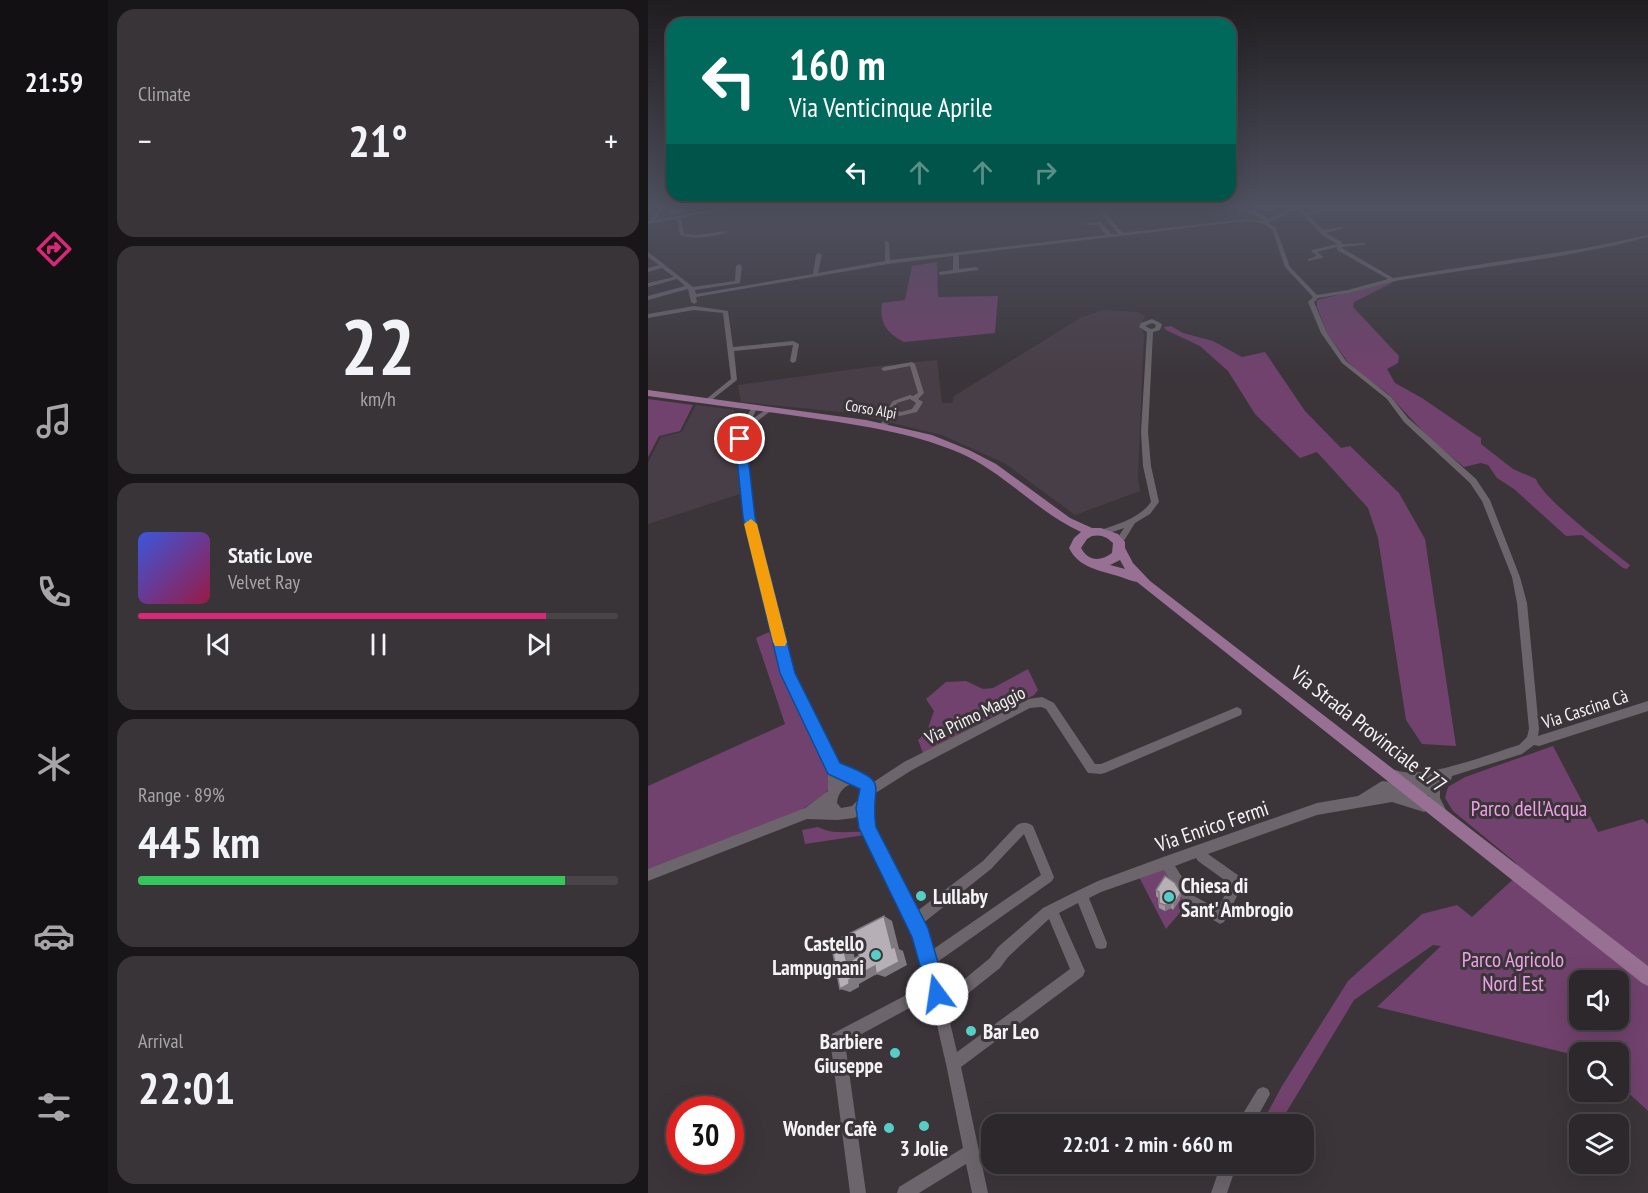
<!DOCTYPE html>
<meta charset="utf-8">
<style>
:root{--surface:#2c282c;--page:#383438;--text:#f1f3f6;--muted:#a6a6a9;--line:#484448;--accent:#db2777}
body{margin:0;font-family:"PT Sans Narrow",sans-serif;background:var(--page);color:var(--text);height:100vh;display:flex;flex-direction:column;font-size:22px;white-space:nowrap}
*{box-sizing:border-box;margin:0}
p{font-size:20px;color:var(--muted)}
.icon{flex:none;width:33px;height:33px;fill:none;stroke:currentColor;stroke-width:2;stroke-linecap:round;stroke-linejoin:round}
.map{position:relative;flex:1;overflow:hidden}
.side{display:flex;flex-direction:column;gap:9px;padding:9px;background:#181618;width:540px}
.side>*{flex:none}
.top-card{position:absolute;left:18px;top:18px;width:570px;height:183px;border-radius:18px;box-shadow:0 6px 24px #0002,0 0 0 2px var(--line);background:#00695c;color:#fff;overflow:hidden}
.buttons{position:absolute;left:921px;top:970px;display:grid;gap:12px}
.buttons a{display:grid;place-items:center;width:60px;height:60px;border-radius:12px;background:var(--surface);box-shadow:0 6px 24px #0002,0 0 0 2px var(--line);font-size:30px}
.speed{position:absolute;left:18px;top:1096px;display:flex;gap:12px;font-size:30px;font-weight:700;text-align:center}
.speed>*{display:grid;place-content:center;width:78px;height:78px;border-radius:50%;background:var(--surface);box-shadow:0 6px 24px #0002,0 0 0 2px var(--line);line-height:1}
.speed .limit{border:9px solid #d22;background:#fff;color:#111}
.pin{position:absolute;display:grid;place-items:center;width:51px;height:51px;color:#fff;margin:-26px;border:3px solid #fff;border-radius:50%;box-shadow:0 2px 6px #0007}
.me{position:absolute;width:66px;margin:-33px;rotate:346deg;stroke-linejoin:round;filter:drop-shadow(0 0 4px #0008)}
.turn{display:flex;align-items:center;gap:21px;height:126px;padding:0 24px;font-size:27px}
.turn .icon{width:78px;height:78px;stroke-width:2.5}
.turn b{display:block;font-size:42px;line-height:51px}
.lanes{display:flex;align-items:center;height:57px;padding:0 24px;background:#0003;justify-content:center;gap:30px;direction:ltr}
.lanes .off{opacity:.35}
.big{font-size:45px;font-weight:600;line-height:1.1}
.side .widget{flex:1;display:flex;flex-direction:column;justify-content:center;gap:9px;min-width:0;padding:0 21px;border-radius:18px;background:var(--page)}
.side .dial{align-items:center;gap:0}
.dial b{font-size:78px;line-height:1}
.song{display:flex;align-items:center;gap:18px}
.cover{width:72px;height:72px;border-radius:9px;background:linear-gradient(135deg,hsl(230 70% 55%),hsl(340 70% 35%))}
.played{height:6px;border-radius:3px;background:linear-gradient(90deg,var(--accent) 85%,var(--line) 85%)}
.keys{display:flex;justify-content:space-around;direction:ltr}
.heat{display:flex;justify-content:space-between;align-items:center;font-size:33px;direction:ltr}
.charge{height:9px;border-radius:4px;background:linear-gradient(90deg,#34c759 89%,var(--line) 0)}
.trip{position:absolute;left:333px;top:1114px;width:333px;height:60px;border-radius:18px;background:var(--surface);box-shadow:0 6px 24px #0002,0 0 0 2px var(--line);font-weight:600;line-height:60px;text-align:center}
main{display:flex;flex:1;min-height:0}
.tabs{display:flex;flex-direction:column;width:108px;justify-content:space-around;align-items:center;background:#121012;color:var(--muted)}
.tabs .icon{width:42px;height:42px}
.tabs .selected{color:var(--accent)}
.tabs b{font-size:27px;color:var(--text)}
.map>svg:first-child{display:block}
.built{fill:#483e47}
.green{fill:#71426d;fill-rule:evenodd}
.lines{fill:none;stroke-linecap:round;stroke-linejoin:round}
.minor{fill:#6c656b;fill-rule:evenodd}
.major{fill:#987094;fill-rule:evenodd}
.wall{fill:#9d969c}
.shaded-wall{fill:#7f7a7f}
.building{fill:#b6afb5;stroke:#7f7a7f;stroke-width:1.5;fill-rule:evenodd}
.route{fill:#1a73e8;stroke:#114b97;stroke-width:1.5}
.slow{fill:#f59e0b}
.poi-dot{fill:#55cec6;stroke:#3b353a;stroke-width:2}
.labels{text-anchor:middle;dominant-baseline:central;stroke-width:6;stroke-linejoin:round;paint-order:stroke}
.far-street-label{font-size:15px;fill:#f5f2f5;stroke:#3b353a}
.street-label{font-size:18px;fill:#f5f2f5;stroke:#3b353a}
.near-street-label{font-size:21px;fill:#f5f2f5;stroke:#3b353a}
.near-park-label{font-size:21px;fill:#eea1e7;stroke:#3b353a}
.near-poi-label{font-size:21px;font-weight:bold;fill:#f5f2f5;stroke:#3b353a;text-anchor:start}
</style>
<main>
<nav class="tabs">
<b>21:59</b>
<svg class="icon selected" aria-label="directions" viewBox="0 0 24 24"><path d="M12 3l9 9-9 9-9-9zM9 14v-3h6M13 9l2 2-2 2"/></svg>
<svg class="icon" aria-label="music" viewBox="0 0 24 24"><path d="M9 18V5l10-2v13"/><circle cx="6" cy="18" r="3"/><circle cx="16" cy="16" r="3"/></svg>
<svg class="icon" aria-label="phone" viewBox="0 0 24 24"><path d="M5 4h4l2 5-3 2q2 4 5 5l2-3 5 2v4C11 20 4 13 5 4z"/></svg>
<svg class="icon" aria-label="climate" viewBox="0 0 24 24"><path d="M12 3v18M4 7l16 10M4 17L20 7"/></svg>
<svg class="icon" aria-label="car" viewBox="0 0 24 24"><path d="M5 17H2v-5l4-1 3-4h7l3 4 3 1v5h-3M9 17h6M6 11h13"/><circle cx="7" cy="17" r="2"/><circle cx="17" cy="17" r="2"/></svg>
<svg class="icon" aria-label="filters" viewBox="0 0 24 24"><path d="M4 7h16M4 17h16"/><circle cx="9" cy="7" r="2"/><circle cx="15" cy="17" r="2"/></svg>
</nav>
<section class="side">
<div class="widget"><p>Climate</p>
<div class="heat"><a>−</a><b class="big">21°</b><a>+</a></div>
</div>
<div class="widget dial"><b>22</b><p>km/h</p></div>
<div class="widget">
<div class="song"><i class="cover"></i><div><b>Static Love</b><p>Velvet Ray</p></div></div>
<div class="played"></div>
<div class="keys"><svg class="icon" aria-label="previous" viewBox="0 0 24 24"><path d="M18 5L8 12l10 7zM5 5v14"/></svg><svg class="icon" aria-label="pause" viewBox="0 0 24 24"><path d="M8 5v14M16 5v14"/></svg><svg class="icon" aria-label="next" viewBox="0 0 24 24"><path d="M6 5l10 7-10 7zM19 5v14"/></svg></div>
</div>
<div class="widget"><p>Range · 89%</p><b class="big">445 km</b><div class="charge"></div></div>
<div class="widget"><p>Arrival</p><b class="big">22:01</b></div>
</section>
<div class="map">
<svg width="1000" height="1193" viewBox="0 0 1000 1193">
<rect width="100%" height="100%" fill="#3b353a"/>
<g class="built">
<path d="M 456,310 L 489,312 L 497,316 L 492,326 L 496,334 L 490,478 L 492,491 L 427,515 L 358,464 L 294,435 L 202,413 L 93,402 L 90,385 L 221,367 L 289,360 L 294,403 L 304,403 L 306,396 L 434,317 Z"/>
<path d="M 48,405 L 86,410 L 92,494 L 0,524 L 0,463 L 13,437 L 34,432 Z"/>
</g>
<g class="green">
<path d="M 289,262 L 290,297 L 350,296 L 347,333 L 256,342 C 239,333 231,323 234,303 L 257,300 L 264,266 Z"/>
<path d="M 742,282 L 744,283 L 706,302 L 705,307 L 751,356 L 750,363 L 739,369 L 747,383 L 774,398 L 828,435 L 833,438 L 833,444 L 865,469 L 888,479 C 895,499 963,550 982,565 L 979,569 L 975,568 L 934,535 L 918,536 L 866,489 L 849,478 L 840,465 L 833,463 L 816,467 L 782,439 L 740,394 L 712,373 L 699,361 L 679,333 L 669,307 L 669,300 Z"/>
<path d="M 523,326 L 535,333 L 565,341 L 594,357 L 617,352 L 657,411 L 693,448 L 702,446 L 751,493 L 777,539 L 808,746 L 774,744 L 758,720 L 730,538 L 720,508 L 669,452 L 652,458 L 607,414 L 580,371 L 552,346 L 518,330 L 516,327 Z"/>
<path d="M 0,399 L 45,405 L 32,431 L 11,436 L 0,457 Z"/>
<path d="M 121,632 L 125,637 L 127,654 L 154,720 L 181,771 L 183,785 L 177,794 L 153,810 L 0,871 L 0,786 L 137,724 L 108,638 Z"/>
<path d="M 380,669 L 390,690 L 386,695 L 275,753 L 270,740 L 279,731 L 286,711 L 278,699 L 298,682 L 318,681 L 335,689 L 345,688 Z"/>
<path d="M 905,746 L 950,832 L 995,819 L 1000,824 L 1000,1111 L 971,1084 L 970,1053 L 932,1053 L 931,1056 L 729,1007 L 793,946 L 785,945 L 706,1000 L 633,1121 L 636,1125 L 613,1125 L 634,1086 L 700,981 L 774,914 L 809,905 L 824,917 L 873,872 L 867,862 L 805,811 L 797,798 L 800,787 L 817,777 ZM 932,981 L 970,981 L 970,1020 L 932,1020 Z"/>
<path d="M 170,827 C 185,835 200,831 216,832 L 217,835 L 157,844 L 154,830 Z"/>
<path d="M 520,868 L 541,902 L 518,929 L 491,877 Z"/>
</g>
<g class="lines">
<g class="minor">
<path d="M 12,208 L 16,208 L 7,220 L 72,208 L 79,208 L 77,209 L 33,218 L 36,234 L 49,235 L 78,231 L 80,232 C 67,237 45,240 32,235 L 29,219 L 0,224 L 0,222 Z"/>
<path d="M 595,208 L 600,208 L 620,218 L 620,220 L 641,209 L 654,208 L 658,212 L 690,208 L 688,209 L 660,215 L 675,230 L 694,227 L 694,229 L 678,233 L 694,242 L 694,244 L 717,243 L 717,245 L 715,245 L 694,247 L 694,248 L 745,278 L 938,248 L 1000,235 L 1000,237 L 969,245 L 907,257 L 752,280 L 700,293 L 670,298 L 666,302 L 679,333 L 698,361 L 743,397 L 760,418 L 828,479 L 842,500 L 872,577 L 879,603 L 891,729 L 890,736 L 1000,701 L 1000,711 L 891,746 L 886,745 L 874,754 L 804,776 L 803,780 L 792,788 L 792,798 L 799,812 L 797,816 L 793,818 L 789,816 L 780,795 L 771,797 L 762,795 L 780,802 L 782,806 L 780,810 L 776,812 L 744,802 L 669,815 L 560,854 L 594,878 L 596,882 L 576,922 L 572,924 L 538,904 L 516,870 L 453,892 L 441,898 L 459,943 L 458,948 L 453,949 L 448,948 L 430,903 L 411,913 L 437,971 L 435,976 L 313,1067 L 340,1193 L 324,1193 L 318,1164 L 271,1193 L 249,1193 L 251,1187 L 315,1148 L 298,1064 L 270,943 L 216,832 L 212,815 L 206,818 L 190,820 L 159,819 L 0,881 L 0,869 L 157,808 L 180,791 L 180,769 L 135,673 L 101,537 L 96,509 L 88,436 L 104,407 L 106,406 L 109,408 L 104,419 L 119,409 L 121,408 L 124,410 L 100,428 L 96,436 L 104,509 L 109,537 L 145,673 L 190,765 L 191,769 L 191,778 L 206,773 L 223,780 L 224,783 L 256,762 L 381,699 L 394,697 L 406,703 L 447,764 L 453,764 L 589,707 L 593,709 L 594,712 L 593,715 L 457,773 L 453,774 L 440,773 L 398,709 L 393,707 L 382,708 L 264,770 L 226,794 L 223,812 L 226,827 L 268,912 L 335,861 L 369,825 C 375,822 379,822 385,826 L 406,877 L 404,881 L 288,963 L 296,996 L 342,958 L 350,947 L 395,908 L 429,891 L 450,881 L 518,856 L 669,803 L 710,796 L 734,781 L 753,783 L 744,779 L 742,775 L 744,771 L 748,770 C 775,781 841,754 871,745 L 879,737 L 881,729 L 869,603 L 864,577 L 834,501 L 822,483 L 756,422 L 739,399 L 694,363 L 673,333 L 660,302 L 665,297 L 637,267 L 624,229 L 613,223 L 598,221 L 311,255 L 311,269 L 328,267 L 331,269 L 330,270 L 293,275 L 291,274 L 291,272 L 305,270 L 305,256 L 240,264 L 48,297 L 49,302 L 46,304 L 43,302 L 40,289 L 0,300 L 0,296 L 37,286 L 29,279 L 0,287 L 0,283 L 26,277 L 14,268 L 0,272 L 0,268 L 11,265 L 0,257 L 0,252 L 45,287 L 87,281 L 88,266 L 91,264 L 94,266 L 92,283 L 47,290 L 48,294 L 165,274 L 168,255 L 171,253 L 174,255 L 170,273 L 237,261 L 237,242 L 239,241 L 241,242 L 242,260 L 458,235 L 450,225 L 439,225 L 439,223 L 441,223 L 453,222 L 463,234 L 470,234 L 452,211 L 454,210 L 475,233 L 598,219 L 616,221 ZM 651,210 L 674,235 L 689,244 L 664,250 L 663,251 L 669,256 L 660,259 L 660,261 L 674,258 L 675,257 L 669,252 L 689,247 L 689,250 L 740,279 L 700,290 L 669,295 L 642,267 L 628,228 L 620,223 L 645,211 ZM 206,783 L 214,788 L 214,796 L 204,806 L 193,808 L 189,803 C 190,792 196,786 206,783 ZM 376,834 L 393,875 L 284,950 L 282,942 L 274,924 L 343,869 ZM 548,858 L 550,861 L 582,884 L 570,909 L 546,896 L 527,866 ZM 401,919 L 422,969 L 309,1052 L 299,1010 L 352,968 L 360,957 Z"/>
<path d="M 46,306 L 80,311 L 85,347 L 145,341 L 151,344 L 148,361 L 145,363 L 142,361 L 145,345 L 86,351 L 89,380 L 61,402 L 57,402 L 57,400 L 83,379 L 75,313 L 46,310 L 0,318 L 0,314 Z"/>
<path d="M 504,319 L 514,324 L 512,330 L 505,332 L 500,432 L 503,466 L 511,502 L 502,514 L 487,523 L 474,544 L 471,545 L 467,542 L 476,528 L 456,535 L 452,532 L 453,530 C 470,524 492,518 503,502 L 495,466 L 493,432 L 499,332 L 491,327 L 493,323 ZM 504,323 L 508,325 L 507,328 L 503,329 L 497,326 Z"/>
<path d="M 264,362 L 267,364 L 276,393 L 270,399 L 275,402 L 269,412 L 252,416 L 249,415 L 236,428 L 232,428 L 232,424 L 243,413 L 240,408 L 245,401 L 262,395 L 265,396 L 270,393 L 262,366 L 236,371 L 233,369 L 236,367 ZM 262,399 L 268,403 L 264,409 L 253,412 L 247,410 L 246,408 L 249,403 Z"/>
<path d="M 262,993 L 267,995 L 269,1000 L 267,1005 L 197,1043 L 218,1193 L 202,1193 L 182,1039 L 184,1034 Z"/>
<path d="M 615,1087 L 620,1089 L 622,1094 L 605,1125 L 588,1125 L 610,1089 Z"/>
<path d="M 573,1164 L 589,1164 L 579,1193 L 563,1193 Z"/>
</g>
<path class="major" d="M 0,390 L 218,420 L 284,435 L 321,450 L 348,464 L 422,518 L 444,528 L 453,528 L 470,534 L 477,542 L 477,548 L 485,563 L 502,581 L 1000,966 L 1000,986 L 994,983 L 489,582 C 483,581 477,578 470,576 C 451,570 431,568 421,548 L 426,538 L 433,532 C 389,512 357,473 312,453 C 260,431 204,424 149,416 C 99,409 50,403 0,396 ZM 444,536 C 453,534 459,537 465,543 L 464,553 C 452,562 440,561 433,548 L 439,539 ZM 472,560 L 477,569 L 462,565 Z"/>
</g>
<path class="wall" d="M 508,890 L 533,893 L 532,899 L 525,910 L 523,908 L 517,911 L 511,908 L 510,898 L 508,896 Z"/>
<g class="shaded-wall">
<path d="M 19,208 L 36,208 L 38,212 L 23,215 Z"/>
<path d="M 533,893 L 532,899 L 525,910 L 526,904 Z"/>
<path d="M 524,903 L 523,908 L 517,911 L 517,905 Z"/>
<path d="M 236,916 L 244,921 L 251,949 L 255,951 L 259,965 L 237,977 L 228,974 L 244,948 Z"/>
<path d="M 207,940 L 217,944 L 205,951 L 209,967 L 199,963 L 195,947 Z"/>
<path d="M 227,966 L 236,970 L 211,984 L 211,987 L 202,992 L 192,989 L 201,980 Z"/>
</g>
<g class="building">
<path d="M 517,876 L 527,883 L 533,893 L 526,904 L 524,903 L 517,905 L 511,903 L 511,892 L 508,890 Z"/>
<path d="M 236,916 L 244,948 L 247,947 L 251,962 L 228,974 L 227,966 L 201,980 L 201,984 L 192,989 L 183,943 ZM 207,940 L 211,956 L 199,963 L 195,947 Z"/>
</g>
<linearGradient id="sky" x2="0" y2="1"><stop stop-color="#201d20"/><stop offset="0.55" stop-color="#4f5160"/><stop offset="1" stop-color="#4f5160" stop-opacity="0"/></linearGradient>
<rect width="1000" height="375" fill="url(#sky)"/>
<path class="route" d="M 92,435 L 98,439 L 107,517 L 147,673 L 192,763 C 246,784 221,782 228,827 L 280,928 L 299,994 L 296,1001 L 289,1004 L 282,1001 L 264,937 L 211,828 L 208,808 L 212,789 L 180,774 L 132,673 L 95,517 L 87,439 Z"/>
<path class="slow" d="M 103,519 L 109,524 L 139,642 L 137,646 L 127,646 L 125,642 L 96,524 Z"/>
<g class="poi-dot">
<circle cx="273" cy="896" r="6"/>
<circle cx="521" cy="897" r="6"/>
<circle cx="228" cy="955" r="6"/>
<circle cx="323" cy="1031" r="6"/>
<circle cx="247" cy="1053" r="6"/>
<circle cx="276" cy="1126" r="6"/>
<circle cx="241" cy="1128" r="6"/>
</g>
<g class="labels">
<g class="far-street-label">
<text transform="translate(223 409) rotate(10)">Corso Alpi</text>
</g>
<g class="street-label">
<text transform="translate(937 709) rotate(-18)">Via Cascina Cà</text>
<text transform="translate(327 715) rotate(-26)">Via Primo Maggio</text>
</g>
<g class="near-street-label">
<text transform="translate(721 729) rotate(38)">Via Strada Provinciale 177</text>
<text transform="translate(564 826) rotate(-19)">Via Enrico Fermi</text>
</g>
<g class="near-park-label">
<text x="881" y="808">Parco dell'Acqua</text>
<text x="865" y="959">Parco Agricolo<tspan x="865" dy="24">Nord Est</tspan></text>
</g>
<g class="near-poi-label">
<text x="533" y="885">Chiesa di<tspan x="533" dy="24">Sant' Ambrogio</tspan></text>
<text x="285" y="896">Lullaby</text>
<text x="216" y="943" text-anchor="end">Castello<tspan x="216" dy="24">Lampugnani</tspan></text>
<text x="335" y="1031">Bar Leo</text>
<text x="235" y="1041" text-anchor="end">Barbiere<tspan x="235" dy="24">Giuseppe</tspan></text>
<text x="229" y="1128" text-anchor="end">Wonder Cafè</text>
<text x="276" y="1148" text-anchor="middle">3 Jolie</text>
</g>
</g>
</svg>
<div class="buttons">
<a><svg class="icon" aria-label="sound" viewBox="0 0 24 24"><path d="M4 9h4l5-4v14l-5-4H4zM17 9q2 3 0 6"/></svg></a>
<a><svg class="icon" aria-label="search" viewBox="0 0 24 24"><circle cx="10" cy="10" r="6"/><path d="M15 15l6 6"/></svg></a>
<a><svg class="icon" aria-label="layers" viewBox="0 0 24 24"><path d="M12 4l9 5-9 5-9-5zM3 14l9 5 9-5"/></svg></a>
</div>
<div class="speed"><div class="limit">30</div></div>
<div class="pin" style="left:92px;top:439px;background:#d93025"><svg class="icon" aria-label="arrive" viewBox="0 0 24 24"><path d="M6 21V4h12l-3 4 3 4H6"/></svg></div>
<svg class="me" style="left:289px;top:994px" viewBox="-20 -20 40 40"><circle r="19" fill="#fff"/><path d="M0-13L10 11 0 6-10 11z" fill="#1a73e8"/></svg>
<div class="trip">22:01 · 2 min · 660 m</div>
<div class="top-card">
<div class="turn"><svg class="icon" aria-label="left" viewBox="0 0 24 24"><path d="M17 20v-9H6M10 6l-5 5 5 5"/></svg><div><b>160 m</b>Via Venticinque Aprile</div></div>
<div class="lanes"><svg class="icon" aria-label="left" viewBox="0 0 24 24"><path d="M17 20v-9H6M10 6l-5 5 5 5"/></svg><svg class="icon off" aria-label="ahead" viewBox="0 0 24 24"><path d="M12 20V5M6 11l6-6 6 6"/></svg><svg class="icon off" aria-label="ahead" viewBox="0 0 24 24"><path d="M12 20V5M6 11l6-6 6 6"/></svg><svg class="icon off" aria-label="right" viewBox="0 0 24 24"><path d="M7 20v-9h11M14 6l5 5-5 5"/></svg></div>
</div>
</div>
</main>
